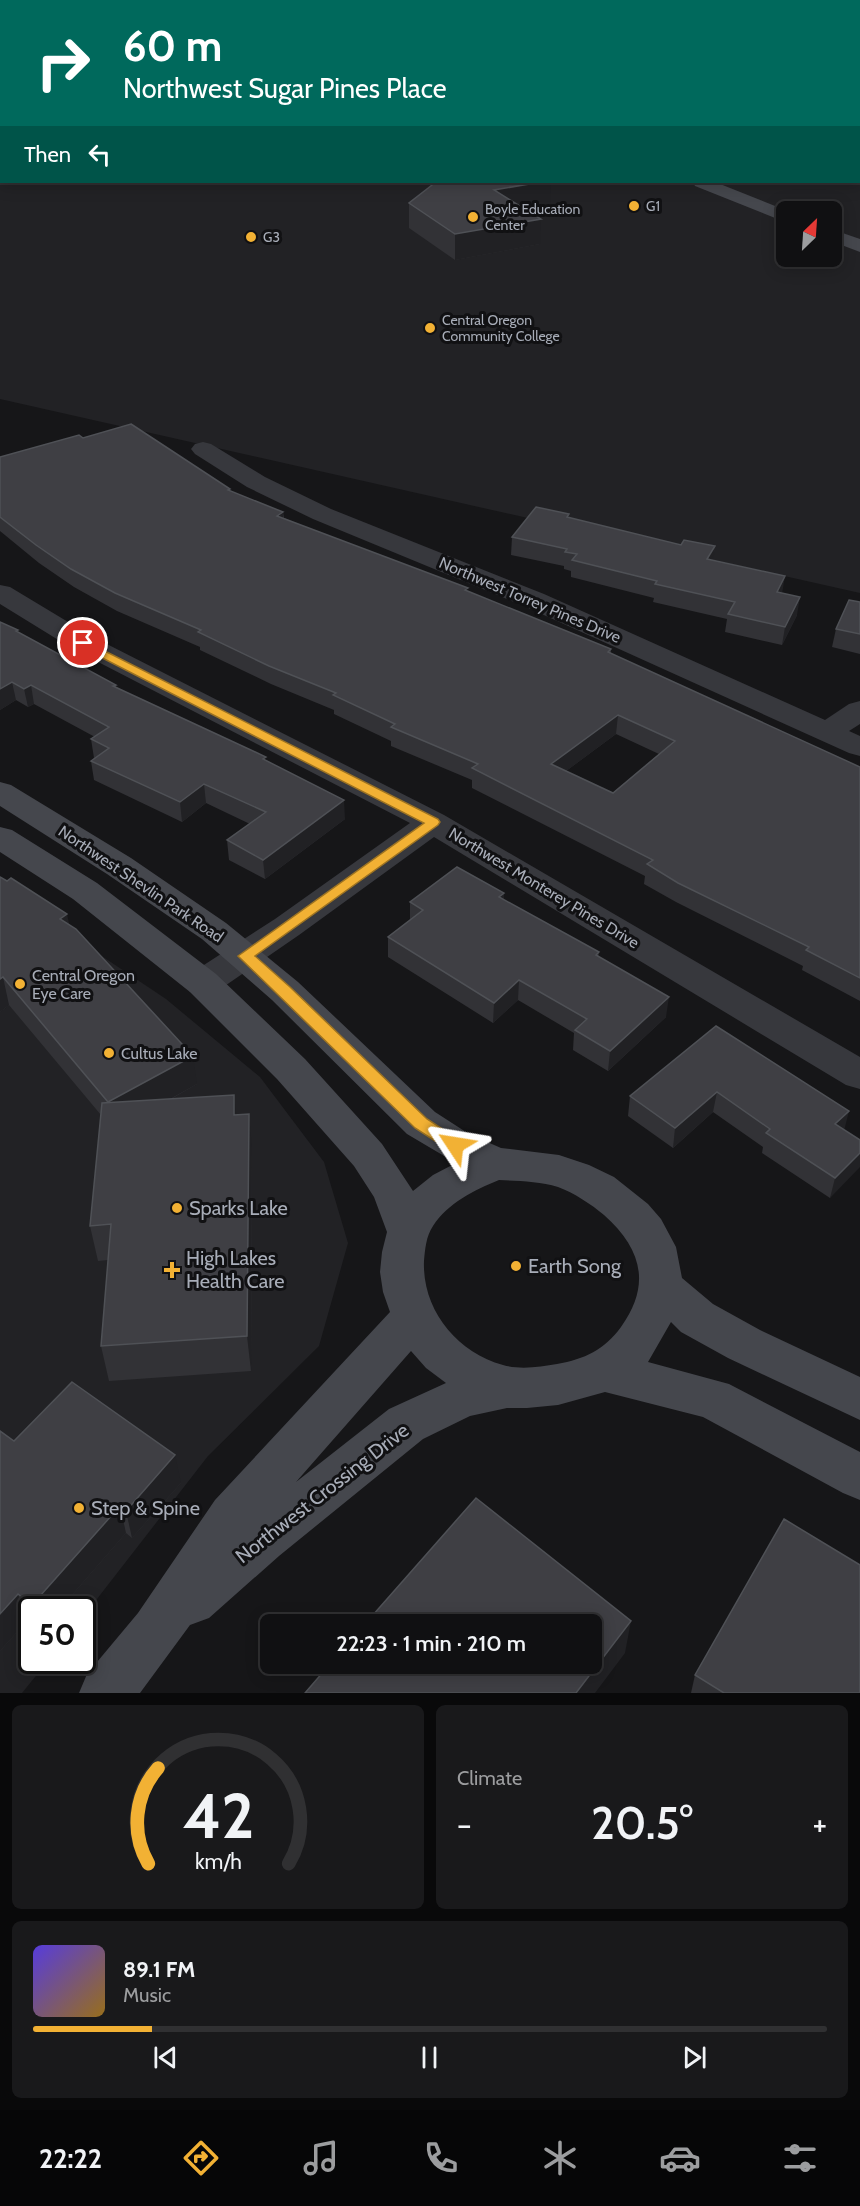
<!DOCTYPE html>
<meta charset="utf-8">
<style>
:root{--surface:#101012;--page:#19191b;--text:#f1f3f6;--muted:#9c9d9f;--line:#303032;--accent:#f2b134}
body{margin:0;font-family:Cabin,sans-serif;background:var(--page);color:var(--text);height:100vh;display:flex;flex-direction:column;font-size:22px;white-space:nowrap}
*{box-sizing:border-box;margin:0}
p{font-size:20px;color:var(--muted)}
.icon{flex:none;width:33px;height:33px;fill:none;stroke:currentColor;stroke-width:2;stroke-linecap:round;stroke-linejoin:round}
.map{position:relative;height:1693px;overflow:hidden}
.side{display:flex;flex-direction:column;gap:12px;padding:12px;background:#09090a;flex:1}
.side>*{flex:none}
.hud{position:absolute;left:0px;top:0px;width:861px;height:183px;box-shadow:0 3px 15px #0003,0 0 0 2px var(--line);background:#00695c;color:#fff;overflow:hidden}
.needle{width:39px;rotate:25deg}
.fabs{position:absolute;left:776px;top:201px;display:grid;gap:12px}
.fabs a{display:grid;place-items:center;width:66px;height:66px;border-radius:9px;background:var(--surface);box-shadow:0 3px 15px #0003,0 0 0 2px var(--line);font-size:30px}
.speed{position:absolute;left:18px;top:1596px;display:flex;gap:12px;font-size:30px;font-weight:700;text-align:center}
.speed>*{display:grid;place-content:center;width:78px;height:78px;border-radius:50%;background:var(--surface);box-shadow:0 3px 15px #0003,0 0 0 2px var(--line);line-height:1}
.speed .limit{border:3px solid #111;border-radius:9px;background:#fff;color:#111}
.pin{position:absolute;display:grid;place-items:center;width:51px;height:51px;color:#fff;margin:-26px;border:3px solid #fff;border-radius:50%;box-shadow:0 2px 6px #0007}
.me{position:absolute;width:66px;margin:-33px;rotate:303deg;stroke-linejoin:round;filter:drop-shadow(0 0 4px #0008)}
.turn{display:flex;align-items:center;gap:21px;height:126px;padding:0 24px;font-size:27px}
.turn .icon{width:78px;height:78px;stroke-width:2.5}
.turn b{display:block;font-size:42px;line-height:51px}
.then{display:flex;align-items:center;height:57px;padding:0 24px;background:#0003;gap:12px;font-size:22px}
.big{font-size:45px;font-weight:600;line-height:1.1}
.side .widget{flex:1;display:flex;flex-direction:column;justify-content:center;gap:9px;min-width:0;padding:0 21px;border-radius:9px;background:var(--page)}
.side .dial{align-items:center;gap:0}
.dial svg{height:156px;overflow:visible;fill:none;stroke:var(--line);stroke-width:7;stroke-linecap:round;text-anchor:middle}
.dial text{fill:var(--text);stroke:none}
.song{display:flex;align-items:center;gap:18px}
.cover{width:72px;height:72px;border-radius:9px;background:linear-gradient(135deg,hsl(250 70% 55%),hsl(40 70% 35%))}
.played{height:6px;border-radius:3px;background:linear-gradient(90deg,var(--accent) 15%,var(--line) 15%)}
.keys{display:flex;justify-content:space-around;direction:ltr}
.heat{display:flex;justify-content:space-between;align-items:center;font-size:33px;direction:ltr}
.side .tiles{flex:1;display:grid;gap:12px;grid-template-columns:1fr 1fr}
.widget:last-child{grid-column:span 2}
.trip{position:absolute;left:260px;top:1614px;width:342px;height:60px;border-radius:9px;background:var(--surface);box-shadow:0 3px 15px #0003,0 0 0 2px var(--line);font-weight:600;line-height:60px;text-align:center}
.menu{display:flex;height:96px;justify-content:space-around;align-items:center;background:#060607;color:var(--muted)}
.menu .icon{width:42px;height:42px}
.menu .selected{color:var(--accent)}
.menu b{font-size:27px;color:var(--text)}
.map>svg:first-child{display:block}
.built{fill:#222225;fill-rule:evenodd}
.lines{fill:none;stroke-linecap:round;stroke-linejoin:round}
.street{fill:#37383d;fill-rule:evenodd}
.secondary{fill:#45474d;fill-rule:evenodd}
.wall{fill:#323236;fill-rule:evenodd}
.shaded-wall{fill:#212124}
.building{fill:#3f3f44;stroke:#4f5156;stroke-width:1.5;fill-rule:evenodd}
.route{fill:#f2b134;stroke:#9d7322;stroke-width:1.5}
.poi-dot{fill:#f2b134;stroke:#111113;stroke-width:2}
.labels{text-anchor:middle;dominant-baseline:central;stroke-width:6;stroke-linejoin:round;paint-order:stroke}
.far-poi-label{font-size:14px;fill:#a8adb8;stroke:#111113;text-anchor:start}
.street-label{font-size:16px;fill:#a8adb8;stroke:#111113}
.poi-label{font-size:16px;fill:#a8adb8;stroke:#111113;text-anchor:start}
.near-poi-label{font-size:20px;fill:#a8adb8;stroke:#111113;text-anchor:start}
.near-street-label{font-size:20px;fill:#a8adb8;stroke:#111113}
</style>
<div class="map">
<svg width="860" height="1693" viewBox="0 0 860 1693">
<rect width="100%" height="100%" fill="#161618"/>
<g class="built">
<path d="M 0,0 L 860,0 L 860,593 L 0,399 ZM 2,2 L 860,2 L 860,182 L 2,182 ZM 786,212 L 831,212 L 831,256 L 786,256 Z"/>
<path d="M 0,888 L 166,999 L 260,1077 L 324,1162 L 348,1243 L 319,1346 L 208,1456 L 83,1617 L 82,1610 L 32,1610 L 32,1660 L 48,1661 L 22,1693 L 0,1693 Z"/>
</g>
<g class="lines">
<g class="street">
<path d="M 203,442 L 211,444 L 265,477 L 331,509 L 544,594 L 825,720 L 849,704 L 860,701 L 860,724 L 849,731 L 860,736 L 860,756 L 849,753 L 524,606 L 313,519 L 247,487 L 195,454 L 191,449 L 195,444 Z"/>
<path d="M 0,585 L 10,587 L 93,637 L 444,815 L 860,1057 L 860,1089 L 846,1085 L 434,837 L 299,935 L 216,992 L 203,996 L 190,992 L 185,983 L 190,974 L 275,919 L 410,823 L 73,649 L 0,604 Z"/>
</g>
<g class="secondary">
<path d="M 591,0 L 603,0 L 590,2 Z"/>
<path d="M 693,182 L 715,182 L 790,212 L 786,212 L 786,221 L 780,220 L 695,186 Z"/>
<path d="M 831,229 L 860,239 L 860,252 L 831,241 Z"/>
<path d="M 0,782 L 11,785 L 131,858 L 226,923 L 298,982 L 435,1112 L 469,1134 L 501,1148 L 559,1155 L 589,1165 L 614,1177 L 648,1204 L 661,1219 L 676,1247 L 682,1278 L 713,1304 L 760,1330 L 860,1377 L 860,1420 L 728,1358 L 681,1332 L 671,1322 L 648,1362 L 729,1384 L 860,1452 L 860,1500 L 843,1493 L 703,1417 L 605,1392 L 558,1405 L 527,1408 L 507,1408 L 470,1416 L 423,1439 L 279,1556 L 209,1618 L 190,1625 L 140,1693 L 79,1693 L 87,1674 L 138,1613 L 215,1500 L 390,1312 L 383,1292 L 380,1272 L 382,1252 L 387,1232 L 374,1197 L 354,1166 L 277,1079 L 190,992 L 73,899 L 0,852 L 0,827 L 12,830 L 97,883 L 216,974 L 305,1059 L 382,1144 L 413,1191 L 433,1175 L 456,1163 L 407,1134 L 272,1000 L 202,939 L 107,874 L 0,806 ZM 499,1180 C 518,1181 539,1181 558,1187 C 574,1193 591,1204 604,1215 C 641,1248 652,1284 621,1327 C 604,1350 585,1359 557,1364 C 540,1367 520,1370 503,1365 C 456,1352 422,1309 424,1261 C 425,1250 426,1236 433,1226 C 448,1203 474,1190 499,1180 ZM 411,1351 L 426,1368 L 446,1383 L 389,1409 L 296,1482 Z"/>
</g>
</g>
<g class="wall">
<path d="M 463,0 L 495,0 L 495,2 L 462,2 Z"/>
<path d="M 409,203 L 550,204 L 524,209 L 540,244 L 455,260 L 409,228 Z"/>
<path d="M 83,438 L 230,489 L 230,491 L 283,512 L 284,518 L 611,649 L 611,654 L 860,767 L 860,1001 L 802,970 L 803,966 L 676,902 L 644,884 L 645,876 L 472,788 L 472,780 L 391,746 L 391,741 L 334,714 L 334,710 L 271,684 L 200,650 L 200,647 L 117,611 L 74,587 L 39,563 L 0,531 L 0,457 ZM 616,734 L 659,754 L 613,793 L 566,771 Z"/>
<path d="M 569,518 L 681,545 L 715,546 L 713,560 L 782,593 L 797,615 L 782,645 L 725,632 L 727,619 L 653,602 L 654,598 L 571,577 L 571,571 L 564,569 L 564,566 L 511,555 L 512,537 Z"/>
<path d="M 860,602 L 860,654 L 832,647 L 836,629 Z"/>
<path d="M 18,630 L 18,633 L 116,685 L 116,687 L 267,761 L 345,819 L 265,879 L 229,860 L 227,840 L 250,824 L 206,803 L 182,822 L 94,780 L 91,761 L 94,758 L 91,739 L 95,737 L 34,704 L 28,707 L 16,700 L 0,710 Z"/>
<path d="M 0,877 L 69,925 L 197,1084 L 171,1099 L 237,1115 L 252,1149 L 251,1371 L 109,1381 L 101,1346 L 108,1260 L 98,1261 L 90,1226 L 101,1115 L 9,1005 L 0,1012 Z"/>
<path d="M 504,900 L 599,952 L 598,957 L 666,1017 L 608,1071 L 573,1050 L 574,1033 L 518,1000 L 493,1023 L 388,957 L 388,937 L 410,920 L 410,902 Z"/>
<path d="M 716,1026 L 844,1130 L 860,1140 L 830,1198 L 762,1153 L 763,1147 L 713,1112 L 673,1148 L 628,1116 L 630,1096 Z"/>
<path d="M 14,1441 L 181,1483 L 132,1538 L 126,1533 L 59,1610 L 32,1610 L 32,1624 L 27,1621 L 0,1651 Z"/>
<path d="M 695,1675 L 860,1693 L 691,1693 Z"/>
</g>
<g class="shaded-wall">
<path d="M 541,182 L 551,182 L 550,204 L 494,214 L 494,190 Z"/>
<path d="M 541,219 L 540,244 L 455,260 L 455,234 Z"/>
<path d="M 283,512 L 284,530 L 277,516 Z"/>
<path d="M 715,546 L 713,564 L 707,559 Z"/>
<path d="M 785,576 L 782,594 L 777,592 Z"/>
<path d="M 800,597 L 797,615 L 782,645 L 785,627 Z"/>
<path d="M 12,682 L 16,700 L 0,710 L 0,689 Z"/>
<path d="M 31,685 L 34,704 L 28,707 L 24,689 Z"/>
<path d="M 618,715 L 616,734 L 550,783 L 551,764 Z"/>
<path d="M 204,784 L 206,803 L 182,822 L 180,802 Z"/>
<path d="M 344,800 L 345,819 L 265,879 L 263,860 Z"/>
<path d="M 504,893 L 504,913 L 499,897 Z"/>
<path d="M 67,914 L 73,942 L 60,919 Z"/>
<path d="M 3,977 L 9,1005 L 0,1012 L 0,979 Z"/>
<path d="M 519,980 L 518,1000 L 493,1023 L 494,1003 Z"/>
<path d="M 669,997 L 666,1017 L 608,1071 L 610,1051 Z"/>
<path d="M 193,1056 L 197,1084 L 114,1130 L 108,1102 Z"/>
<path d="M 717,1092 L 713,1112 L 673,1148 L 675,1128 Z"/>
<path d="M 234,1095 L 238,1130 L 234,1115 Z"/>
<path d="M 849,1111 L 844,1131 L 835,1124 Z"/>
<path d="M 249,1114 L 252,1149 L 251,1371 L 247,1336 Z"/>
<path d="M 860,1153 L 860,1167 L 830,1198 L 835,1178 Z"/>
<path d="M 175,1455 L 181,1483 L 132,1538 L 126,1511 Z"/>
<path d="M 120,1506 L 126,1533 L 59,1610 L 34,1610 L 32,1605 Z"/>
<path d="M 18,1594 L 27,1621 L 0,1651 L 0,1614 Z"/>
<path d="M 631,1621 L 625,1653 L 595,1693 L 576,1693 Z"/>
</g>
<g class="building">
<path d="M 463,0 L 483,0 L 483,2 L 462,2 Z"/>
<path d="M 735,0 L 860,0 L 860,23 L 860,2 L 735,2 L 737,1 Z"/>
<path d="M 436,182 L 541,182 L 494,190 L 541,219 L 455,234 L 409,203 Z"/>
<path d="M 131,424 L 230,489 L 228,490 L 283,512 L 277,516 L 468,588 L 465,590 L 611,649 L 608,652 L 860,767 L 860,978 L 806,950 L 809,947 L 678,883 L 647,864 L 653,860 L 472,768 L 478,764 L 391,727 L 395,724 L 333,695 L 336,693 L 269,666 L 198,632 L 201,630 L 115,593 L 71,569 L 36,545 L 0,517 L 0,457 L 79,435 L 83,438 ZM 618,715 L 675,741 L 613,793 L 551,764 Z"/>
<path d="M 536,507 L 569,514 L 567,517 L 681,545 L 684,540 L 715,546 L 707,559 L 785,576 L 777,592 L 800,597 L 785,627 L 728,614 L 735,602 L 655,584 L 657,581 L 572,560 L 577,554 L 565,552 L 567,549 L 512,537 Z"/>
<path d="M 849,600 L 860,602 L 860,634 L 836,629 Z"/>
<path d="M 0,622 L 18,630 L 16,631 L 116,685 L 113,686 L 266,757 L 263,759 L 344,800 L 263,860 L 227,840 L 266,812 L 204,784 L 180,802 L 91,761 L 109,748 L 91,739 L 109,727 L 31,685 L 24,689 L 12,682 L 0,689 Z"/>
<path d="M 457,867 L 504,893 L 499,897 L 599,952 L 596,955 L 669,997 L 610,1051 L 575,1030 L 587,1019 L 519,980 L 494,1003 L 388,937 L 423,910 L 410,902 Z"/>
<path d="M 0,877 L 7,881 L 11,878 L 67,914 L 60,919 L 76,929 L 193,1056 L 108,1102 L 3,977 L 0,979 Z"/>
<path d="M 716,1026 L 849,1111 L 835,1124 L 860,1140 L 860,1153 L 835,1178 L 766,1133 L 770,1129 L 717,1092 L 675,1128 L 630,1096 Z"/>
<path d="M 234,1095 L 234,1115 L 249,1114 L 247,1336 L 101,1346 L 111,1224 L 90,1226 L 102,1103 Z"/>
<path d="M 72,1382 L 175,1455 L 126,1511 L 120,1506 L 32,1605 L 18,1594 L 0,1614 L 0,1431 L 14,1441 Z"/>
<path d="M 476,1498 L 631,1621 L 576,1693 L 305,1693 L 330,1664 L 591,1664 L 591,1624 L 365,1624 Z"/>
<path d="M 784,1519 L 860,1565 L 860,1693 L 724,1693 L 695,1675 Z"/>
</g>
<path class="route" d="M 83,640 L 438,819 L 440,822 L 438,825 L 255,956 L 290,987 L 427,1119 L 461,1141 L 464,1145 L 461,1150 L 455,1152 L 449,1150 L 415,1128 L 238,956 L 424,823 L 79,646 L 79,641 Z"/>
<g class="poi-dot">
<circle cx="634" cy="206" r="6"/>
<circle cx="473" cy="217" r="6"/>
<circle cx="251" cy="237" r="6"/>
<circle cx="430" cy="328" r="6"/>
<circle cx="20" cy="984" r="6"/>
<circle cx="109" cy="1053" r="6"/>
<circle cx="177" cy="1208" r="6"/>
<circle cx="516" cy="1266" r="6"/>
<path d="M169 1261h6v6h6v6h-6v6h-6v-6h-6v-6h6z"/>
<circle cx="79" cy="1508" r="6"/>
</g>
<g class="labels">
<g class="far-poi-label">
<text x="646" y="206">G1</text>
<text x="485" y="209">Boyle Education<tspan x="485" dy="16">Center</tspan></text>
<text x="263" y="237">G3</text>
<text x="442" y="320">Central Oregon<tspan x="442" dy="16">Community College</tspan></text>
</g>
<g class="street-label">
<text transform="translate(530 600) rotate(23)">Northwest Torrey Pines Drive</text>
<text transform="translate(141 884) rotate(34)">Northwest Shevlin Park Road</text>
<text transform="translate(544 888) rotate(31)">Northwest Monterey Pines Drive</text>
</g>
<g class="poi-label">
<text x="32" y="975">Central Oregon<tspan x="32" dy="18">Eye Care</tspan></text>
<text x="121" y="1053">Cultus Lake</text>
</g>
<g class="near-poi-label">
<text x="189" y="1208">Sparks Lake</text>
<text x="186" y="1258">High Lakes<tspan x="186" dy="23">Health Care</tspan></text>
<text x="528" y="1266">Earth Song</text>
<text x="91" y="1508">Step &amp; Spine</text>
</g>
<g class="near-street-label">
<text transform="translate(322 1493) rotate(-38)">Northwest Crossing Drive</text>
</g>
</g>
</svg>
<div class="fabs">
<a><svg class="needle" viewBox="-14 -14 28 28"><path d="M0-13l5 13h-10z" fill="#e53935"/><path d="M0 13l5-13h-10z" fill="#9c9d9f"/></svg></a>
</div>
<div class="speed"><div class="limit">50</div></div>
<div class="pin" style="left:83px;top:643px;background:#d93025"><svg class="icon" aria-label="arrive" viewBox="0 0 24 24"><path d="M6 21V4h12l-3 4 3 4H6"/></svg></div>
<svg class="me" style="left:455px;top:1145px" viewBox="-20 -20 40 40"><path d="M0-17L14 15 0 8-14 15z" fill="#f2b134" stroke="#fff" stroke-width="4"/></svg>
<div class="trip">22:23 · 1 min · 210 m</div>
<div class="hud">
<div class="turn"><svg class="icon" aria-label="right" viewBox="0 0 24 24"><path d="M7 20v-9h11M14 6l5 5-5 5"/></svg><div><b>60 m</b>Northwest Sugar Pines Place</div></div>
<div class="then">Then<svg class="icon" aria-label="left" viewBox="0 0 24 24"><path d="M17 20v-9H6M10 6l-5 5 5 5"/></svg></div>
</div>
</div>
<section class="side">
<div class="tiles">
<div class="widget dial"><svg viewBox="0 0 100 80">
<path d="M14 69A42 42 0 1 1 86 69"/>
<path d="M14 69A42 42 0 0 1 19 20" stroke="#f2b134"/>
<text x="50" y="56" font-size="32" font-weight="700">42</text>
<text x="50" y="72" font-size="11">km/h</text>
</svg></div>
<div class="widget"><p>Climate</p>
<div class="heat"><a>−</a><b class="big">20.5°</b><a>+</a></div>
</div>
<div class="widget">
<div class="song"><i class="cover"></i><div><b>89.1 FM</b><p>Music</p></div></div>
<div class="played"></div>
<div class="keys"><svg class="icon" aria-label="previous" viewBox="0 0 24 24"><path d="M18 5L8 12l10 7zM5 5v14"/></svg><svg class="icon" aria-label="pause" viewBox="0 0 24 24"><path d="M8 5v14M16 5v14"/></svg><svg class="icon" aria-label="next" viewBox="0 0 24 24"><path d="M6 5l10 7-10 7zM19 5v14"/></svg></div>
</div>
</div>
</section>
<nav class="menu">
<b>22:22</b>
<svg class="icon selected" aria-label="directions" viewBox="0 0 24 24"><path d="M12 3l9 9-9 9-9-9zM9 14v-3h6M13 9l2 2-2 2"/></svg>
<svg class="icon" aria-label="music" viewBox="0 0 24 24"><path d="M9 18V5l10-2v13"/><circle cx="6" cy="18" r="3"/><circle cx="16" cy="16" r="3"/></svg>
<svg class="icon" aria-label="phone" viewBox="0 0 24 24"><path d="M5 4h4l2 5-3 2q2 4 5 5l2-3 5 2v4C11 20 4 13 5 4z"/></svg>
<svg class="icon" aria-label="climate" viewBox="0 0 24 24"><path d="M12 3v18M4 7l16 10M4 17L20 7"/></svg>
<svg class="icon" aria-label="car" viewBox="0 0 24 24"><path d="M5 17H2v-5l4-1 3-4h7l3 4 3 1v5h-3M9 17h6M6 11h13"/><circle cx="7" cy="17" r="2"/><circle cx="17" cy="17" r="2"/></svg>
<svg class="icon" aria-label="filters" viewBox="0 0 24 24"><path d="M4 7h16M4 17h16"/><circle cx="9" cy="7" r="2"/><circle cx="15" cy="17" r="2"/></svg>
</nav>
